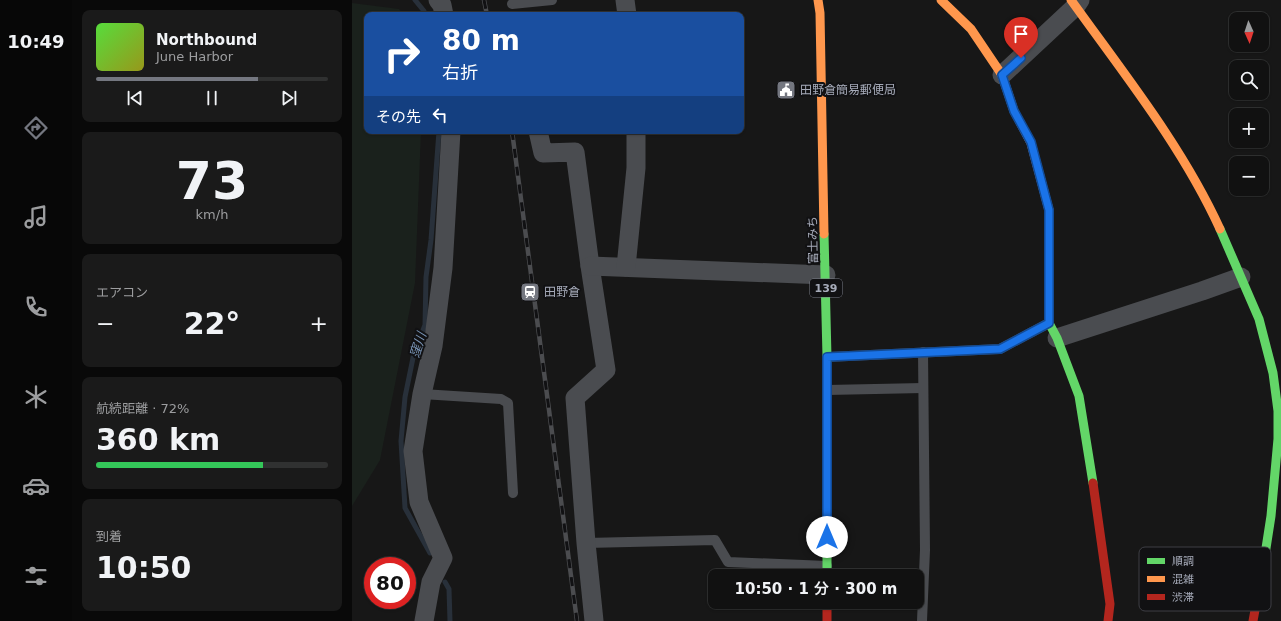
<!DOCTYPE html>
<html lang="ja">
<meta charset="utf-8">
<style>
:root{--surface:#111;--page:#1a1a1a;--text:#f1f3f6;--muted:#9c9d9f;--line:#303131;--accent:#747780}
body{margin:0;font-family:"DejaVu Sans","Noto Sans JP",sans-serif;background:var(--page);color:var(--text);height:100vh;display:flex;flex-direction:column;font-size:15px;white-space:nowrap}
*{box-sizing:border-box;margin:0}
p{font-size:13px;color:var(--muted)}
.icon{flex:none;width:22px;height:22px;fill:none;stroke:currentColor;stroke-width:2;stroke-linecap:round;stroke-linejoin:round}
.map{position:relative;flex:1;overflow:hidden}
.sheet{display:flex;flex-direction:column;gap:10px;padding:10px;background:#090909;width:280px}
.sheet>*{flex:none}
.top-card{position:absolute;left:12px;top:12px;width:380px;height:122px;border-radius:8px;box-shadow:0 1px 3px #0004,0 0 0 1px var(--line);background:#1a4fa0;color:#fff;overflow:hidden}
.needle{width:26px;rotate:177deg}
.buttons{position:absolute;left:877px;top:12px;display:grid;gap:8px}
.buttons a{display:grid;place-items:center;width:40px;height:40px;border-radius:8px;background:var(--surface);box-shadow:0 1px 3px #0004,0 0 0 1px var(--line);font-size:20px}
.speed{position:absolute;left:12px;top:557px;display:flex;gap:8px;font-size:20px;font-weight:700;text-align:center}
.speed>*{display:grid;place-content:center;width:52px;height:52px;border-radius:50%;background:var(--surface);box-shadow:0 1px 3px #0004,0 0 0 1px var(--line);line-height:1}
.speed .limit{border:6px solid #d22;background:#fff;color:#111}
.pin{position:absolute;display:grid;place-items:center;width:34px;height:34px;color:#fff;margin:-41px -17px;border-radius:50% 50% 50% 0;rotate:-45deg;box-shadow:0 0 4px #0007}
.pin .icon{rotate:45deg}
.me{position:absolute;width:44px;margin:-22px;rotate:0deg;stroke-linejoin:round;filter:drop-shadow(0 0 3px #0008)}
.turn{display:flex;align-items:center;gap:14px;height:84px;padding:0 12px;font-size:18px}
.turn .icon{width:52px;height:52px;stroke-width:2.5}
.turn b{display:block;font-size:28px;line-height:34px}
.then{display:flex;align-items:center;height:38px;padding:0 12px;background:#0003;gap:8px;font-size:15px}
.big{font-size:30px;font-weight:600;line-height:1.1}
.sheet .widget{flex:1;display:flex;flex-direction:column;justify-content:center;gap:6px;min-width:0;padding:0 14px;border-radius:8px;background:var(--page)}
.sheet .dial{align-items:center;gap:0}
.dial b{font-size:52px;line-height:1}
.song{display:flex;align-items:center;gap:12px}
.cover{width:48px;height:48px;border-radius:6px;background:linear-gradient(135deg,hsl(110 70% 55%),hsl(60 70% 35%))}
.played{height:4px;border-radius:2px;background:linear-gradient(90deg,var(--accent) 70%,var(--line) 70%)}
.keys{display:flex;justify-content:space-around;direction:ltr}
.heat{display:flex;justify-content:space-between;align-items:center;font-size:22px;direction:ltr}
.charge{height:6px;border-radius:3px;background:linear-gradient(90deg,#34c759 72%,var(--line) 0)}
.trip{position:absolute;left:356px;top:569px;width:216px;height:40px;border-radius:8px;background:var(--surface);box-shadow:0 1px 3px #0004,0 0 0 1px var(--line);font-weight:600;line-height:40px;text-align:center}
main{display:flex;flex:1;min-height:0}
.dock{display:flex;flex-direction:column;width:72px;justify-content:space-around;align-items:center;background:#070707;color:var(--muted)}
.dock .icon{width:28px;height:28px}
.dock .current{color:var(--accent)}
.dock b{font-size:18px;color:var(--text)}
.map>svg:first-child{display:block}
.green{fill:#1a211c}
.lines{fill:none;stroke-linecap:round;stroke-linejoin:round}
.stream{stroke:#28303a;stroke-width:5}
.lane{stroke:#4a4c50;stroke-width:10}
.street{stroke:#4a4c50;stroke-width:19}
.fast{stroke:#63d668;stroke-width:9}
.slow{stroke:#ff974d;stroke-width:9}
.jam{stroke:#b3261e;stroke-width:9}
.rail-casing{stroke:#4b4c4f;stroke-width:4.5}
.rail{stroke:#111113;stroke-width:3;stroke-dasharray:9;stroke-linecap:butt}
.route-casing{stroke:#114b97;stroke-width:10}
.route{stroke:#1a73e8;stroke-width:7}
.labels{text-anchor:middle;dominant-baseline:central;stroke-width:4;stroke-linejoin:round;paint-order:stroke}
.shield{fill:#111113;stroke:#797d87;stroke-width:1}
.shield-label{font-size:11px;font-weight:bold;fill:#a6abb9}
.poi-label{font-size:12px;fill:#a6abb9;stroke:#111113;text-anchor:start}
.street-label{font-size:12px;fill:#a6abb9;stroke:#111113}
.water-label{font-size:13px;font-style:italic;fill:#7a96b8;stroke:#111113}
.key{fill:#111113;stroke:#3e3f45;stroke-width:1}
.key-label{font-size:11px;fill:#a6abb9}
</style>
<main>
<nav class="dock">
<b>10:49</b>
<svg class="icon current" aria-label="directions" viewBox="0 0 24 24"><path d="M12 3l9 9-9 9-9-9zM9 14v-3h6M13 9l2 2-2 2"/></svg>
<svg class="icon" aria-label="music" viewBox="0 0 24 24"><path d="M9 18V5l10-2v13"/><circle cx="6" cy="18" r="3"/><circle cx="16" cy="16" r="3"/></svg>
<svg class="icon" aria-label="phone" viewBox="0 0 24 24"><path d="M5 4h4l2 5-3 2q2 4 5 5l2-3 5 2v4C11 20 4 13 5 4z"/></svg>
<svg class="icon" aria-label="climate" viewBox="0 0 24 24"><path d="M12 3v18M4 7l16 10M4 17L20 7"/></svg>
<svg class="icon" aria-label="car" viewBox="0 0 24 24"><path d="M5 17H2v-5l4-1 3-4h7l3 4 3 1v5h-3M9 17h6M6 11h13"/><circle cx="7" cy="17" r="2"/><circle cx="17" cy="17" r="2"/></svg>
<svg class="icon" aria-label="filters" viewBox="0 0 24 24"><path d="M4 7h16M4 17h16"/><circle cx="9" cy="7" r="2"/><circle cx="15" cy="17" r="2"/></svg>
</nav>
<section class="sheet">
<div class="widget">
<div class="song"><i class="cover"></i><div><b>Northbound</b><p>June Harbor</p></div></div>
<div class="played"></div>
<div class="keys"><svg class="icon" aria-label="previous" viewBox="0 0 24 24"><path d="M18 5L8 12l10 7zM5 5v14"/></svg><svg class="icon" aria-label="pause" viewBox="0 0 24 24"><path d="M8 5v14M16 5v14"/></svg><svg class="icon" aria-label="next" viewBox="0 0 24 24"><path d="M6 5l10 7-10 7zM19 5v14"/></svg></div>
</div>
<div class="widget dial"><b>73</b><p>km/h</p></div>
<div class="widget"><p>エアコン</p>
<div class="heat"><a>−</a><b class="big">22°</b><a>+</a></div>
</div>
<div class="widget"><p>航続距離 · 72%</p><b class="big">360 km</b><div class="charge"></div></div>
<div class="widget"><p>到着</p><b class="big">10:50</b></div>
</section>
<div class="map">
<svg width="929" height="621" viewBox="0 0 929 621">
<rect width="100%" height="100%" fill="#171717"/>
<path class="green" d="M 0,3 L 47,9 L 52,15 L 15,15 L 15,131 L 69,131 L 63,283 L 28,460 L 0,506 Z"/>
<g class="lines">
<g class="stream">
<path d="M 63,0 L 72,11 L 73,15"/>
<path d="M 78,553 L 53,508 L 49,441 L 53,397 L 62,353 L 73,325 L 74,277 L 79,240 L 87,131"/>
<path d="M 93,582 L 97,589 L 98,621"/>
</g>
<g class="lane">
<path d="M 160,4 L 200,0"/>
<path d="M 475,357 L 648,349 L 697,323"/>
<path d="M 475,390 L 571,388"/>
<path d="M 70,394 L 149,399 L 156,403 L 161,493"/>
<path d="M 234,543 L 363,540 L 376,562 L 475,566"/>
<path d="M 570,621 L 573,550 L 571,352"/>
</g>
<g class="street">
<path d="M 86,0 L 90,5 L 92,15"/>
<path d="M 273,0 L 275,15"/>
<path d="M 650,75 L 724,6 L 728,0"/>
<path d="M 186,131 L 191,153 L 223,152 L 238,266 L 254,370 L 223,398 L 234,543 L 242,621"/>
<path d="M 238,266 L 474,275"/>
<path d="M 274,267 L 284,168 L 284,131"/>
<path d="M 705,338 L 850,291 L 889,277"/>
<path d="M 72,621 L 79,582 L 91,558 L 67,502 L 61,451 L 70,394 L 81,346 L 91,268 L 99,131"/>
</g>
<g class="fast">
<path d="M 868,229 L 907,319 L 921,373 L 926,411 L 926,439 L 919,516 L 912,561"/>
<path d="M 472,234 L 475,357 L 475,576"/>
<path d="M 697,267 L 697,323 L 705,338 L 727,396 L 741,483"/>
</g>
<g class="slow">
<path d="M 466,0 L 468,13 L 472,234"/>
<path d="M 589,0 L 619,29 L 650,75 L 662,111 L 679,143 L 697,210 L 697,267"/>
<path d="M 719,0 C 772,74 830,146 868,229"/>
</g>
<g class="jam">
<path d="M 741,483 L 758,604 L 756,621"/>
<path d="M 475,602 L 475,621"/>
<path d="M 901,621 L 912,561"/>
</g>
<g class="rail-casing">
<g id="rail">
<path d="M 132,0 L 135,15"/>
<path d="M 160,131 L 225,621"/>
</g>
</g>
<use href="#rail" class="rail"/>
</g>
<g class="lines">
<g class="route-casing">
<path id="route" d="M 475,537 L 475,357 L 648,349 L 697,323 L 697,210 L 679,142 L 662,111 L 650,75 L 669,58"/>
</g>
<use href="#route" class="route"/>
</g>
<defs>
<g id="civic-square" transform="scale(1)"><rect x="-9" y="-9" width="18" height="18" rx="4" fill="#747780" stroke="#111113"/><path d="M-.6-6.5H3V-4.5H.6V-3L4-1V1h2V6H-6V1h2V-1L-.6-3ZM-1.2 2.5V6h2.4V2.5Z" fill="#fff"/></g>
<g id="station-square" transform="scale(1)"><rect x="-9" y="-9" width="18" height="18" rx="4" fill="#747780" stroke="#111113"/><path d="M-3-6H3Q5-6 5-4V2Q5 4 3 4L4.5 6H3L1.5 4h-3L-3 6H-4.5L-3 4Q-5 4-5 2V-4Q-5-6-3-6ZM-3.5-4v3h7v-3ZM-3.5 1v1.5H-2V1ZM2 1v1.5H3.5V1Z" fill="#fff"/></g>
</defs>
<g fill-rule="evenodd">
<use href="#civic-square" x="434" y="90"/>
<use href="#station-square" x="178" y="292"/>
</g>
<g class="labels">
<rect class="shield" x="458" y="279" width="32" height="18" rx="3"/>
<g class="shield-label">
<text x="474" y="288">139</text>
</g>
<g class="poi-label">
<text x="448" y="90">田野倉簡易郵便局</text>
<text x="192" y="292">田野倉</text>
</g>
<g class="street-label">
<text transform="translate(461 240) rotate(-91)">富士みち</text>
</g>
<g class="water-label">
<text transform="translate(66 345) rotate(-72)">窪川</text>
</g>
</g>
<rect x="787" y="547" width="132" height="64" rx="6" class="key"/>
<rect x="795" y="558" width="18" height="6" fill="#63d668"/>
<rect x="795" y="576" width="18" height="6" fill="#ff974d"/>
<rect x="795" y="594" width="18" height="6" fill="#b3261e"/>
<g class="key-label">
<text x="820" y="565">順調</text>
<text x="820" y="583">混雑</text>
<text x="820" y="601">渋滞</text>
</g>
</svg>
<div class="buttons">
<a><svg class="needle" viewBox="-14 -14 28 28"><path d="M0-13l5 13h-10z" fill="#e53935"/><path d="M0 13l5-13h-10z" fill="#9c9d9f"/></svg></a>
<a><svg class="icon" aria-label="search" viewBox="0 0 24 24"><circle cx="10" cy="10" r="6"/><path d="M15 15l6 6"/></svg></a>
<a>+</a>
<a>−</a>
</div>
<div class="speed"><div class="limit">80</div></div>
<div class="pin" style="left:669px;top:58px;background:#d93025"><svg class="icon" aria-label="arrive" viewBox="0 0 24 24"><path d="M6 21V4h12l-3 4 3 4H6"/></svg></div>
<svg class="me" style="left:475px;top:537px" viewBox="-20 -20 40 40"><circle r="19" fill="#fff"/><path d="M0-13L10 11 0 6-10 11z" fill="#1a73e8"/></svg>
<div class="trip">10:50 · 1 分 · 300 m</div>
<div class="top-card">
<div class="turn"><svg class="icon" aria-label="right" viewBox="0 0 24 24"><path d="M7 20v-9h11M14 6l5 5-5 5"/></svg><div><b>80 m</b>右折</div></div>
<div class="then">その先<svg class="icon" aria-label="left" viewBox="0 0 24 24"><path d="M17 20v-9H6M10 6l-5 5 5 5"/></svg></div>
</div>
</div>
</main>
